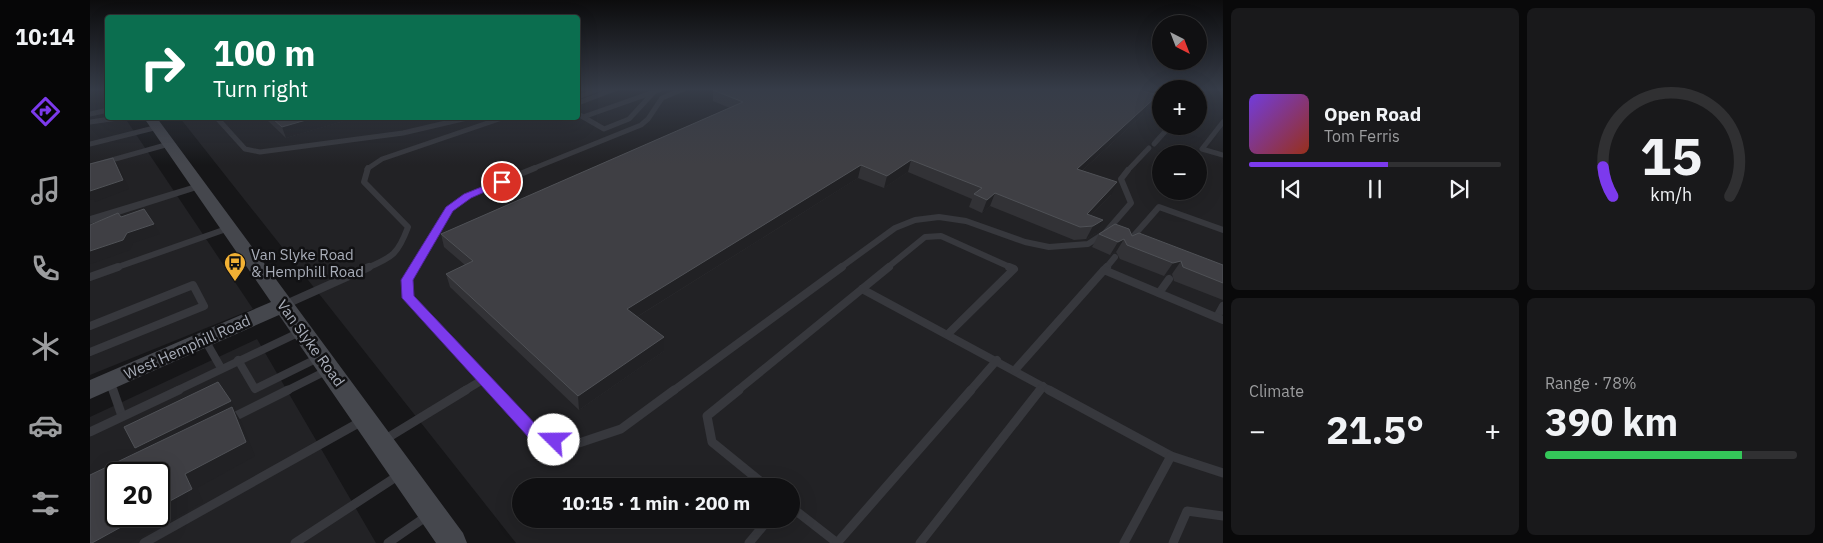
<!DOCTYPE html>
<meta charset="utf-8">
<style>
:root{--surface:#101012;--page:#19191b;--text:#f1f3f6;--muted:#9c9d9f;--line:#303032;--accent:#7c3aed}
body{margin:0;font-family:"IBM Plex Sans",sans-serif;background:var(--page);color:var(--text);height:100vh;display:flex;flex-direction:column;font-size:19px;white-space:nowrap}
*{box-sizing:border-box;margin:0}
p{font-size:16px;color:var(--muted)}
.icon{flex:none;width:28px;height:28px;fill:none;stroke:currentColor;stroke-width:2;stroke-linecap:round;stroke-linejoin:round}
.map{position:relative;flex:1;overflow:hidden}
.sheet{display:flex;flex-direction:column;gap:8px;padding:8px;background:#09090a;width:600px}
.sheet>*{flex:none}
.top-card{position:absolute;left:15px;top:15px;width:475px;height:105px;border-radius:5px;box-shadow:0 5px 20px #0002,0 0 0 1px var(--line);background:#0b6e4f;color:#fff;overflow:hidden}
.needle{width:32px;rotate:138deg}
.controls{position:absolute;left:1062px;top:15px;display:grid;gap:10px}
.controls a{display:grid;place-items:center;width:55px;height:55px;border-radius:50%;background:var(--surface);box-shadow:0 5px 20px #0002,0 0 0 1px var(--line);font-size:25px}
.speed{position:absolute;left:15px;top:462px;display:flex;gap:10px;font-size:25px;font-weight:700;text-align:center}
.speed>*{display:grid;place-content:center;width:65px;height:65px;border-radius:50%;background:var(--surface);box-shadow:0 5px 20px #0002,0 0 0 1px var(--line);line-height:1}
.speed .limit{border:2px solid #111;border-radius:8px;background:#fff;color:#111}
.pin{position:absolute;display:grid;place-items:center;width:42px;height:42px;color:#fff;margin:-21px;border:2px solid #fff;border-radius:50%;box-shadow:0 1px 5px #0007}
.me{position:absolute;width:55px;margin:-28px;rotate:292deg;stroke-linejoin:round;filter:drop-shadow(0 0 4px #0008)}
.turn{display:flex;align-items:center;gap:18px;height:105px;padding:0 25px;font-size:22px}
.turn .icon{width:65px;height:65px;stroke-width:2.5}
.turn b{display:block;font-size:35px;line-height:42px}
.big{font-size:38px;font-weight:700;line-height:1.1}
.sheet .card{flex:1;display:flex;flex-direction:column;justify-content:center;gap:8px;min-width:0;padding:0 18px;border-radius:8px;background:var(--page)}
.sheet .dial{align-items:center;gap:0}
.dial svg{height:130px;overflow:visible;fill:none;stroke:var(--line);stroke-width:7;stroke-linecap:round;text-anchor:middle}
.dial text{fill:var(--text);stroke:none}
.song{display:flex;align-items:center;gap:15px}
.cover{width:60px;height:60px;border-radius:8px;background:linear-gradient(135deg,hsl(260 70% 55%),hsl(10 70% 35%))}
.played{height:5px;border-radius:2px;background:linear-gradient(90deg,var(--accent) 55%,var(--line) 55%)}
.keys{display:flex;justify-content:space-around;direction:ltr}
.heat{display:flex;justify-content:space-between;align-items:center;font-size:28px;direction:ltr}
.charge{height:8px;border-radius:4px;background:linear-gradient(90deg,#34c759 78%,var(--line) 0)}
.sheet .tiles{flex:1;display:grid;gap:8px;grid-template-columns:repeat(2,1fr)}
.trip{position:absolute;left:422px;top:478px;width:288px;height:50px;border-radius:25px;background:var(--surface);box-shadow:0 5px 20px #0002,0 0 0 1px var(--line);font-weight:700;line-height:50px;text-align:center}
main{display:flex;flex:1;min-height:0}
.tabs{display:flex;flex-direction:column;width:90px;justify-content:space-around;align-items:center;background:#060607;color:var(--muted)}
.tabs .icon{width:35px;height:35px}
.tabs .selected{color:var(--accent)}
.tabs b{font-size:22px;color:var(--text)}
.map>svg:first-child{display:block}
.built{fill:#222225;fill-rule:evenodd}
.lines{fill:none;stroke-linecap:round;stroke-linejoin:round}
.lane-far3{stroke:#37383d;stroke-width:5}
.lane-far2{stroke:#37383d;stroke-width:6}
.lane-far1{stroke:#37383d;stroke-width:8}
.lane{stroke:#37383d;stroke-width:9}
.street{fill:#37383d;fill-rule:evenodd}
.secondary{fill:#45474d;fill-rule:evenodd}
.wall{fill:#323236}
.shaded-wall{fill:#212124}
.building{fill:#3f3f44;stroke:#4f5156}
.route{fill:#7c3aed;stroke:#51269a}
.labels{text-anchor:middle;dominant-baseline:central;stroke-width:5;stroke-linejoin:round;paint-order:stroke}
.poi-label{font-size:15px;fill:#a8adb8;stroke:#111113;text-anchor:start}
.street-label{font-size:15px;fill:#a8adb8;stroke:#111113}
</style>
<main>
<nav class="tabs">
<b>10:14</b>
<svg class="icon selected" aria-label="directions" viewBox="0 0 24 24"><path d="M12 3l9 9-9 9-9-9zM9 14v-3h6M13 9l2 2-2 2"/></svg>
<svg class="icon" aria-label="music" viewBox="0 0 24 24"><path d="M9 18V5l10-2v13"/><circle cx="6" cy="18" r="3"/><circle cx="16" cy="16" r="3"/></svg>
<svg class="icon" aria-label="phone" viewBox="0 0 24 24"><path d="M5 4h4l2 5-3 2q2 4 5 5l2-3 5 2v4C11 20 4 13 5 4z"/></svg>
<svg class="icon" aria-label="climate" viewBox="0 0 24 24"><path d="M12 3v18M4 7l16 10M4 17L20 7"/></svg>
<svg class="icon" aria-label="car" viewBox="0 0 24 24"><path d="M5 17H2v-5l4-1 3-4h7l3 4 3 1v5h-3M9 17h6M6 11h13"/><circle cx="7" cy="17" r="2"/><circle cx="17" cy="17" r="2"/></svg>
<svg class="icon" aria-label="filters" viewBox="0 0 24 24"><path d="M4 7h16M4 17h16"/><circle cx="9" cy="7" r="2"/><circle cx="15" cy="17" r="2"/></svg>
</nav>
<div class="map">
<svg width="1133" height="543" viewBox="0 0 1133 543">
<rect width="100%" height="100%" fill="#161618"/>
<g class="built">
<path d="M 0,89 L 16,89 L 18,118 L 35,118 L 163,309 L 0,375 Z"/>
<path d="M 488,89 L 1071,89 L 1071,126 L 1109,126 L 1109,89 L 1133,89 L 1133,543 L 426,543 L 90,118 L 488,118 ZM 1071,154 L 1109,154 L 1109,191 L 1071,191 ZM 431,486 L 701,486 L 701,519 L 431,519 Z"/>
<path d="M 167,339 L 286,543 L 0,543 L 0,417 ZM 26,474 L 69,474 L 69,516 L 26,516 Z"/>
</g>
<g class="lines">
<g class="lane-far3">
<path d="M 1066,89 L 1071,91"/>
<path d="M 488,97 L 510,89"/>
<path d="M 488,103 L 525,89"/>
<path d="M 0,114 L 18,110"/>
<path d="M 488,114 L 514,129 L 539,119 L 564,92 L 571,89"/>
<path d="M 493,117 L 561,93"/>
<path d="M 127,118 L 155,149 L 170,152 L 313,133 L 377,118"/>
<path d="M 0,122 L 28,118"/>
<path d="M 1133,122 L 1112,149 L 1133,155"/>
<path d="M 0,144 L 68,127"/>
<path d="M 1064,144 L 1080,126"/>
<path d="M 0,166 L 79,144"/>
<path d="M 1040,168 L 1059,148"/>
<path d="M 277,169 L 292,159 L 412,118"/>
<path d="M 442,169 L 551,125 L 558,119 L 572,98 L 594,89"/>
</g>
<g class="lane-far2">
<path d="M 1040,240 L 1069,207 L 1133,230"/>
<path d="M 25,268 L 139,228"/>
<path d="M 277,268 C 303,257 308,254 318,227 L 274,182 L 278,168"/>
<path d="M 324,268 L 360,209 L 377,196 L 445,168"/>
<path d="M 750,268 L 805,228 L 825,220 L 849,217 L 876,221 L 935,242 L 959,247 L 998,244 L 1015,233 L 1041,203 L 1031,179 L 1038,170"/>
<path d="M 797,268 L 835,237 L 851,236 L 922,268"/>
<path d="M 1016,268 L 1025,257"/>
</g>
<g class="lane-far1">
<path d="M 325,267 L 317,280 L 318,298 L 405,391"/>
<path d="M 1014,270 L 1017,267"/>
<path d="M 0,277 L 28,267"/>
<path d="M 772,289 L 961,391"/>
<path d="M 1069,293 L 1079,279"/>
<path d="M 194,305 L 279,267"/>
<path d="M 1127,317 L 1133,306"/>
<path d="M 0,326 L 103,285 L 114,306 L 0,352"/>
<path d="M 858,334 L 924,269 L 919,267"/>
<path d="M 115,340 L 131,368"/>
<path d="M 148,360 L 165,389 L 228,358"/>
<path d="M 925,370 L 1014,270 L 1133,320"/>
<path d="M 20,381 L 23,391"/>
<path d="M 86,391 L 210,332"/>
<path d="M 196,391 L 238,370"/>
<path d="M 374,391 L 394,379"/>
<path d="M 583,391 L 752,267"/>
<path d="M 647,391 L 799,267"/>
<path d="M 880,391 L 907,360"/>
<path d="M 949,391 L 953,386"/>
</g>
<g class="lane">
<path d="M 23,390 L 32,416"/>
<path d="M 404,390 L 445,434 L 483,445 L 531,429 L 584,390"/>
<path d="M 649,390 L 617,416 L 622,442 L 676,486"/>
<path d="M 959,390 L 1081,456"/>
<path d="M 140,419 L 198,390"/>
<path d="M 0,432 L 89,390"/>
<path d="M 294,440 L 376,390"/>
<path d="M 701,507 L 746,542"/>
<path d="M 54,543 L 272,421"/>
<path d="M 205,543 L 309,475"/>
<path d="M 298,543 L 337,516"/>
<path d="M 659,543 L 679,519"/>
<path d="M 747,543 L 881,390"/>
<path d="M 830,543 L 950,390"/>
<path d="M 1034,543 L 1081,456 L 1133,473"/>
<path d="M 1083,543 L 1097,511 L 1133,516"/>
</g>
<path class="street" d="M 109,183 L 113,184 L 113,188 L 0,224 L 0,216 Z"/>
<path class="secondary" d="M 54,118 L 67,118 L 373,533 L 377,543 L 346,543 L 189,315 L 0,399 L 0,380 L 181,302 Z"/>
</g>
<g class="wall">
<path d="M 623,90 L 1068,95 L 1062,106 L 992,171 L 1021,195 L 1001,215 L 1006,233 L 996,239 L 984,240 L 900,206 L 892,213 L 879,207 L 882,199 L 818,172 L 794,188 L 768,178 L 547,317 L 574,337 L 574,351 L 489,410 L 360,287 L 356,274 L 375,265 L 354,247 L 351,234 L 640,108 L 623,101 Z"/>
<path d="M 175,118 L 264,118 L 196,138 Z"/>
<path d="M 1009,234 L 1042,236 L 1133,265 L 1133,300 L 1084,281 L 1082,274 L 1074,276 L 1030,259 L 1026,252 L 1020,255 L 1002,247 Z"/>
</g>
<g class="shaded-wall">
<path d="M 1068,95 L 1062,106 L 981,181 L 987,169 Z"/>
<path d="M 223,118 L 264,118 L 196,138 L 192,127 Z"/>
<path d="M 23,158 L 29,167 L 39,189 L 5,202 L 4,199 L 0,200 L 0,191 Z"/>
<path d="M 821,160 L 818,172 L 794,188 L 797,176 Z"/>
<path d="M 771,165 L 768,178 L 537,323 L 537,309 Z"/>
<path d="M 1027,182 L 1021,195 L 990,226 L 997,214 Z"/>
<path d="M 905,193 L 900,206 L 892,213 L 897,200 Z"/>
<path d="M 1013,220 L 1006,233 L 996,239 L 1003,226 Z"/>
<path d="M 64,224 L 70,234 L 43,243 L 40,250 L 1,264 L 0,263 L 0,251 L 37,233 Z"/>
<path d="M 1034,239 L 1026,252 L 1020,255 L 1028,242 Z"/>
<path d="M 1091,261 L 1082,274 L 1074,276 L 1083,263 Z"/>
<path d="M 574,337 L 574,351 L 489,410 L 488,396 Z"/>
<path d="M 141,401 L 146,409 L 144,410 L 151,421 L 165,456 L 107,488 L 113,502 L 40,543 L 2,543 L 51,516 L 69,516 L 69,507 L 51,456 L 45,448 Z"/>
</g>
<g class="building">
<path d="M 625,89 L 1045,89 L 1068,95 L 987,169 L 1027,182 L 997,214 L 1013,220 L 1003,226 L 990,227 L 905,193 L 897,200 L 884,194 L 892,188 L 821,160 L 797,176 L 771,165 L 537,309 L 574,337 L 488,396 L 356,274 L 383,261 L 351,234 L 653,102 L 623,90 Z"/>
<path d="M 182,118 L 223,118 L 192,127 Z"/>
<path d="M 23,158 L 33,180 L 0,191 L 0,164 Z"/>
<path d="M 54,209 L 64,224 L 37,233 L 33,240 L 0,251 L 0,225 L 28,213 L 31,217 Z"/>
<path d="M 1025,224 L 1039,229 L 1042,236 L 1049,233 L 1133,265 L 1133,283 L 1093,267 L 1091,261 L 1083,263 L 1037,245 L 1034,239 L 1028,242 L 1009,234 Z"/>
<path d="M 128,382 L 141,401 L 45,448 L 34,427 Z"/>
<path d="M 142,407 L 156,442 L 95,474 L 102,489 L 69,507 L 69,474 L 26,474 L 26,516 L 51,516 L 2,543 L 0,543 L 0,475 Z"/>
</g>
<linearGradient id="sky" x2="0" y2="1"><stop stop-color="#0c0c0d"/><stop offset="0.54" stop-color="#363c48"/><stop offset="1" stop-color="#363c48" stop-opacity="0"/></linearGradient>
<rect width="1133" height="165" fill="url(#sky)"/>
<path class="route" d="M 409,180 L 417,182 L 381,198 L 363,211 L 323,280 L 324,296 L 450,429 L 470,435 L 472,440 L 470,444 L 464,446 L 440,439 L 312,298 L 311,280 L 356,207 L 374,194 Z"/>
<defs>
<g id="bus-pin" transform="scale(1.125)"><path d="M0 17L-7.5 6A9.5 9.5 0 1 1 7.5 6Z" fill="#f2b134" stroke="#111113"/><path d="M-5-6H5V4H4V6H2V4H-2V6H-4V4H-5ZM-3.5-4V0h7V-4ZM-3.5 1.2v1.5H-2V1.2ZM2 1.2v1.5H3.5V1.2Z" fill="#111"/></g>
</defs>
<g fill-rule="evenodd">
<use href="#bus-pin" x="145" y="263"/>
</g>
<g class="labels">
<g class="poi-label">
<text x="161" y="254">Van Slyke Road<tspan x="161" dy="17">&amp; Hemphill Road</tspan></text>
</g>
<g class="street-label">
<text transform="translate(221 343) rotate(54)">Van Slyke Road</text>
<text transform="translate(97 347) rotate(-24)">West Hemphill Road</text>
</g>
</g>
</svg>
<div class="controls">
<a><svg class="needle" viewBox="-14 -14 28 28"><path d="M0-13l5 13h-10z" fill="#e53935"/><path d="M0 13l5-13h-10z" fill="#9c9d9f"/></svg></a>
<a>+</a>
<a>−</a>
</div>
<div class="speed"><div class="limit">20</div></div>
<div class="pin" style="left:412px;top:182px;background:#d93025"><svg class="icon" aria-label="arrive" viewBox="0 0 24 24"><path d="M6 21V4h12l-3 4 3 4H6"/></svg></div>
<svg class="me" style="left:464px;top:440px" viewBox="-20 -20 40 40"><circle r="19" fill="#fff"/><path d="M0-13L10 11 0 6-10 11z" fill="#7c3aed"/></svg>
<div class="trip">10:15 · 1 min · 200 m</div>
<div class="top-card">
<div class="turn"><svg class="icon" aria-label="right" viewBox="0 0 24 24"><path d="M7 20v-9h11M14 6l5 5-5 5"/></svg><div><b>100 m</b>Turn right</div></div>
</div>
</div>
<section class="sheet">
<div class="tiles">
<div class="card">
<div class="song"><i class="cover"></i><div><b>Open Road</b><p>Tom Ferris</p></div></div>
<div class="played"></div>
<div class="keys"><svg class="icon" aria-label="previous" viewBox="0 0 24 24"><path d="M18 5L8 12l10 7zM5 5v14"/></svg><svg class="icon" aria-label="pause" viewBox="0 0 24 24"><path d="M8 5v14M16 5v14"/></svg><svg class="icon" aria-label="next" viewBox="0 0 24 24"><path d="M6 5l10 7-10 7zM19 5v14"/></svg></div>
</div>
<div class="card dial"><svg viewBox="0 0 100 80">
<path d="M14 69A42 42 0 1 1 86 69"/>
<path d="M14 69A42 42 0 0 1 8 51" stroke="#7c3aed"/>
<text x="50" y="56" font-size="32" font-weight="700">15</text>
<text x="50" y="72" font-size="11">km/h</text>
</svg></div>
<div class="card"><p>Climate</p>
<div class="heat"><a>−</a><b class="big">21.5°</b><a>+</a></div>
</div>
<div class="card"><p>Range · 78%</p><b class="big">390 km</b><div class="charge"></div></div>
</div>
</section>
</main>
